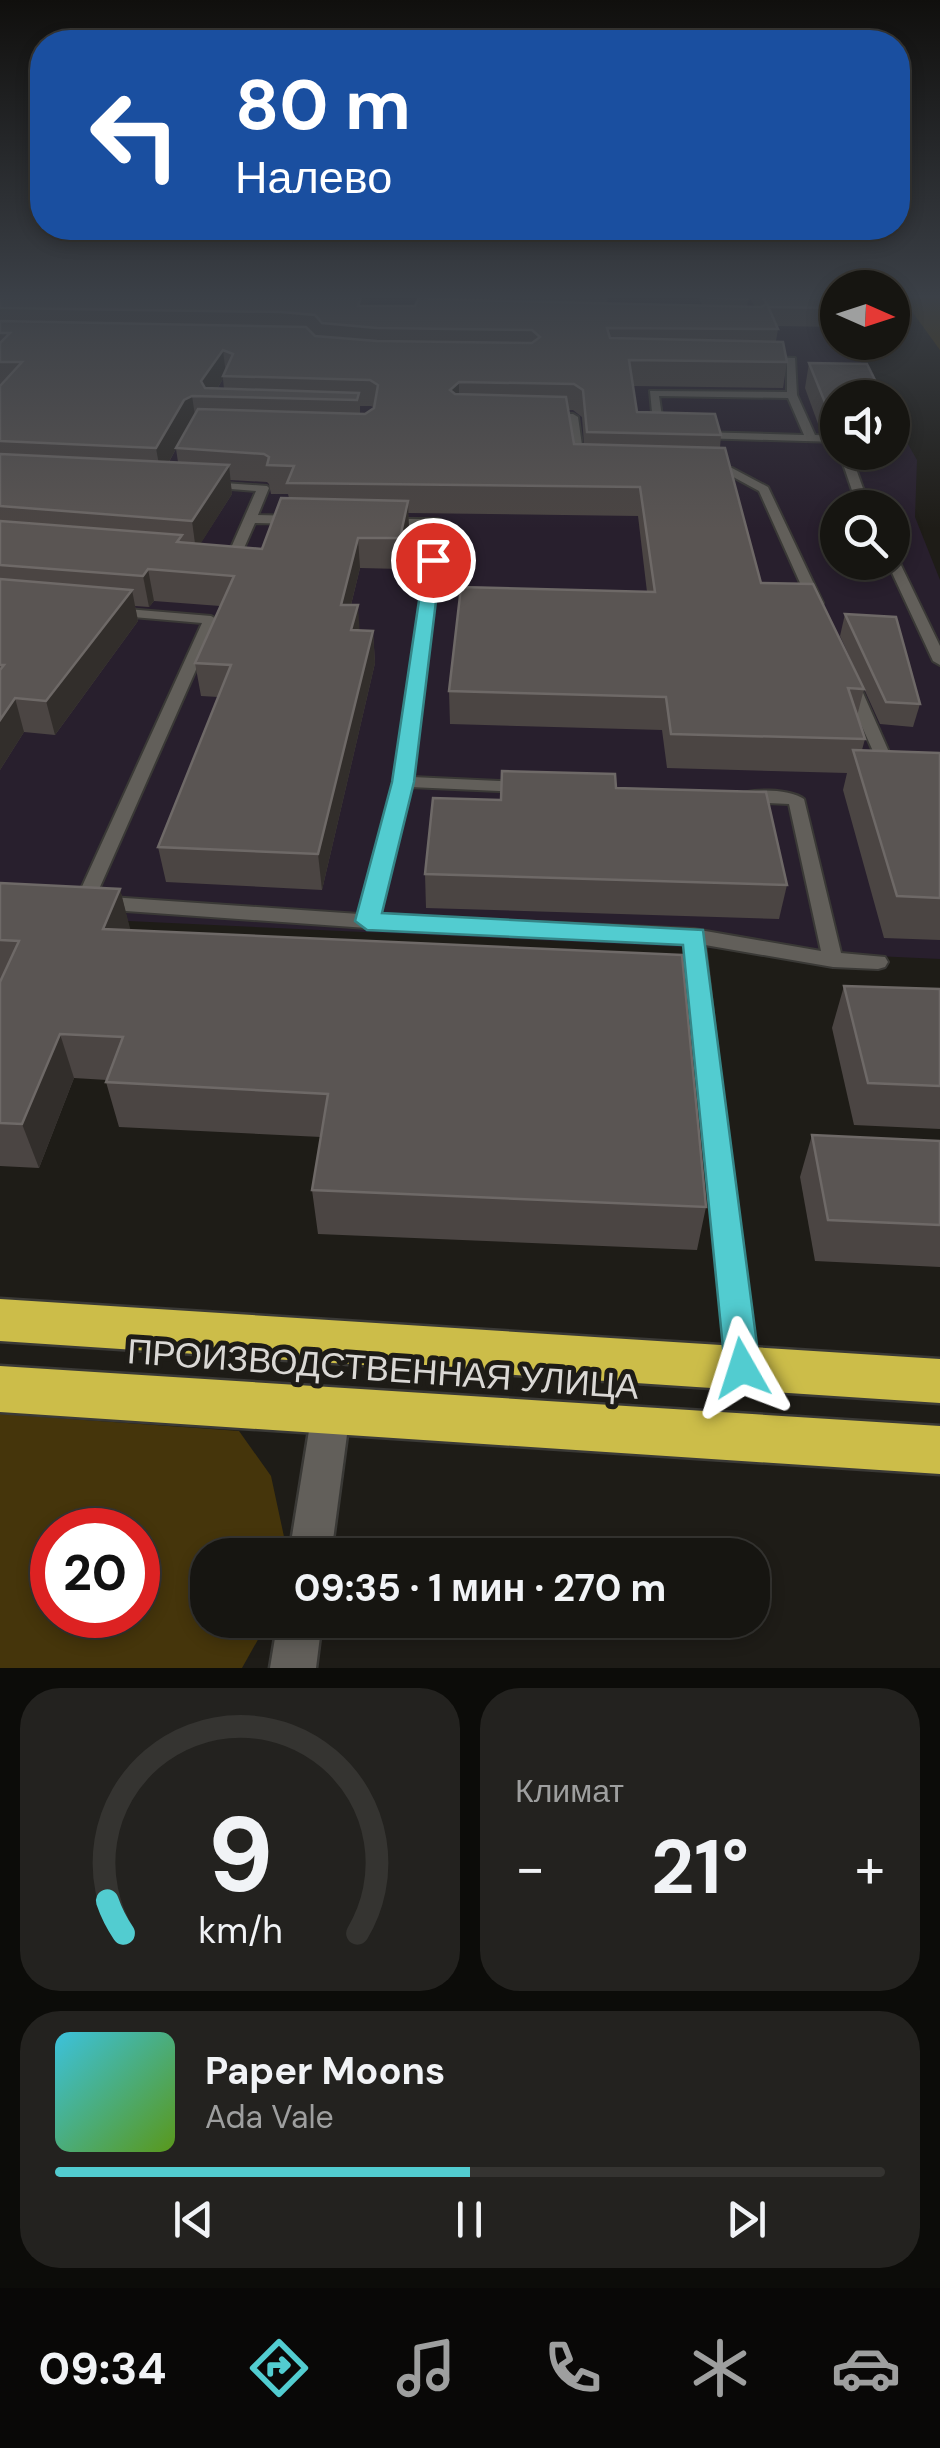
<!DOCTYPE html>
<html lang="ru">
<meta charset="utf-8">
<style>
:root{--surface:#161511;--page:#23221f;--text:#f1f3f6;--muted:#9e9f9f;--line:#353431;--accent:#52ccd0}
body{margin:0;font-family:"DM Sans",sans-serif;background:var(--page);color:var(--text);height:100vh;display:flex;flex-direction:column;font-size:38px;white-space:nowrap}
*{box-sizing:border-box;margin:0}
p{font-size:32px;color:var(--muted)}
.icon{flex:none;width:55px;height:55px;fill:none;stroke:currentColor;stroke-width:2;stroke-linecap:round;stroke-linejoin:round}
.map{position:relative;height:1668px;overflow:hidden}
.panel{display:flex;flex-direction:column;gap:20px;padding:20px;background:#0c0c09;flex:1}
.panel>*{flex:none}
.hud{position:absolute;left:30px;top:30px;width:880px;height:210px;border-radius:40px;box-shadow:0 5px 15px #0003,0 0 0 2px var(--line);background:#1a4fa0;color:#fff;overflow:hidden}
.needle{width:65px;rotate:93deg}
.controls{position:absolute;left:820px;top:270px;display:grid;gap:20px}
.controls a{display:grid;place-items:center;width:90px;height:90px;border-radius:50%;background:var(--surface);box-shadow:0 5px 15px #0003,0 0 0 2px var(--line);font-size:50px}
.speed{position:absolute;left:30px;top:1508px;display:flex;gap:20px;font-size:50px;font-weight:700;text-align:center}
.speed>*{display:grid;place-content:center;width:130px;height:130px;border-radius:50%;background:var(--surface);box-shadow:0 5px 15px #0003,0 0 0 2px var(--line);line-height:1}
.speed .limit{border:15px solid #d22;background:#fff;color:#111}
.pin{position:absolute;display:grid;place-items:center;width:85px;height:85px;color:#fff;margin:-42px;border:5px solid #fff;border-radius:50%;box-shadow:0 2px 10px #0007}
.me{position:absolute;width:110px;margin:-55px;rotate:354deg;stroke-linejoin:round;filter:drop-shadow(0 0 8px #0008)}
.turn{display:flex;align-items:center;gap:35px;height:210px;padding:0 40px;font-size:45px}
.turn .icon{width:130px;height:130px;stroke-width:2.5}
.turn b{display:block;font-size:70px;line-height:85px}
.big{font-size:75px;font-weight:700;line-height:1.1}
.panel .tile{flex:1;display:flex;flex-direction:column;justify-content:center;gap:15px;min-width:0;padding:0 35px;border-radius:40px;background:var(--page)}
.panel .dial{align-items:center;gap:0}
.dial svg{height:260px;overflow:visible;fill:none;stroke:var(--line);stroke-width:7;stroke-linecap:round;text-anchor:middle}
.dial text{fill:var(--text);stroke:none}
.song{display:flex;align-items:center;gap:30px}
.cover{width:120px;height:120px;border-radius:15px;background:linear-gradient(135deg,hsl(190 70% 55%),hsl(90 70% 35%))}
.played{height:10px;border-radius:5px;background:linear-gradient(90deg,var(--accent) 50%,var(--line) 50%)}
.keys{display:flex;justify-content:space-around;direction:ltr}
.heat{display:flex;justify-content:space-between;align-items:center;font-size:55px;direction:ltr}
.panel .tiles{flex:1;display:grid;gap:20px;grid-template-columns:1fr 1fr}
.tile:last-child{grid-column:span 2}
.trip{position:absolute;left:190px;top:1538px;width:580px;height:100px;border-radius:40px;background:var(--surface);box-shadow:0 5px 15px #0003,0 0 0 2px var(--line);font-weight:700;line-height:100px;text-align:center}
.tab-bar{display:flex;height:160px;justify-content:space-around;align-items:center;background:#090807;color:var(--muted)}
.tab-bar .icon{width:70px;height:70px}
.tab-bar .current{color:var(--accent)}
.tab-bar b{font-size:45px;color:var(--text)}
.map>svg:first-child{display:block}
.industrial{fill:#281f2d;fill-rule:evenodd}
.green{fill:#45350b;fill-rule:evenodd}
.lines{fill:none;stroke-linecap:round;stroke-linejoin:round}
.lane-casing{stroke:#3a3936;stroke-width:4}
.street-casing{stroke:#3a3936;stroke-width:5}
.highway-casing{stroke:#3a3936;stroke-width:5}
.lane{fill:#625f5a;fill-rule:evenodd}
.street{fill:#625f5a;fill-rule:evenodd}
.highway{fill:#ccbd49;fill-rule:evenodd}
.wall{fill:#4b4543;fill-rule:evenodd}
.shaded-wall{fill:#322e2b}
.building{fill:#5a5553;stroke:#6e6967;stroke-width:2.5}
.route{fill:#52ccd0;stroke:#358587;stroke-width:2.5}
.labels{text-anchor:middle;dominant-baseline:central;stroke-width:10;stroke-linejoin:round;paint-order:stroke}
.near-street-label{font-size:35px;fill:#dad8d5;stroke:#1e1c17}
</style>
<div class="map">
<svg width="940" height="1668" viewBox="0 0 940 1668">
<rect width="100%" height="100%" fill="#1e1c17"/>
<path class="industrial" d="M 0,295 L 823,295 L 837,321 L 838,342 L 850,343 L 881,397 L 838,398 L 838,452 L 892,452 L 893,418 L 917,460 L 915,517 L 940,580 L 940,959 L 0,915 ZM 838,508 L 892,508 L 892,562 L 838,562 Z"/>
<g class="green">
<path d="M 901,295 L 940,295 L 940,350 L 900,295 Z"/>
<path d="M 0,1414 L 239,1431 L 271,1476 L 286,1546 L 284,1555 L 208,1555 L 208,1620 L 269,1620 L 242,1668 L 0,1668 ZM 52,1530 L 138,1530 L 138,1615 L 52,1615 Z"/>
</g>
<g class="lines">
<g class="lane-casing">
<g id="lane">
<path d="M 767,357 L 795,358 L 797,395 L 815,435 L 838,436 L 838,442 L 698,438 L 693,435 L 698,432 L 804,435 L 788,398 L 659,396 L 664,430 L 667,433 L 662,436 L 654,433 L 650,391 L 787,392 L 787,363 L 764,362 L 764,358 Z"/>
<path d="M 573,414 L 578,417 L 585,466 L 579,469 L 573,466 L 568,420 L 549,420 L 544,417 L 549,414 Z"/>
<path d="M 839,452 L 850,452 L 870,508 L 858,508 Z"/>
<path d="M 710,466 L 732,468 L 768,487 L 823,603 L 821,606 L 816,607 L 809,603 L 759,491 L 726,473 L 706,471 L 706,467 Z"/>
<path d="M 210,482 L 267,486 L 269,488 L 258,515 L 297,516 L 303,520 L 297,524 L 255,523 L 237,564 L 218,563 L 218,557 L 227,557 L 256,491 L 206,487 L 206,483 Z"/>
<path d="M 384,519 L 438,519 L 444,523 L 412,777 L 522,782 L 530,787 L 522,792 L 410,787 L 378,915 L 694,929 L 821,951 L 789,804 L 743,802 L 735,797 C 748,787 791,789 804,799 L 841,953 L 885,957 L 888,962 L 885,967 L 878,969 L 833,967 L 705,945 L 755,1368 L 751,1377 L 742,1381 L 733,1377 L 729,1368 L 685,942 L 367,928 L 84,908 L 75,902 L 202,623 L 110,615 L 110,609 L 115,608 L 211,616 L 218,620 L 96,896 L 359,914 L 395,782 L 431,527 L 388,526 L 384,525 Z"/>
<path d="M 892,555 L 898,559 L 940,646 L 940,665 L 933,661 L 887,562 L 892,562 Z"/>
<path d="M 852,681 L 860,686 L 889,752 L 940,763 L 940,773 L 876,758 L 844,686 Z"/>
</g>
</g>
<g class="street-casing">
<g id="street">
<path d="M 331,1393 L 345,1398 L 350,1412 L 331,1555 L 289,1555 L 312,1412 L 317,1398 Z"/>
<path d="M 278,1620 L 322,1620 L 316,1668 L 270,1668 Z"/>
</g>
</g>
<g class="highway-casing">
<g id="highway">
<path d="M 0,1299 L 940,1359 L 940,1403 L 0,1341 Z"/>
<path d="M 0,1366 L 940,1426 L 940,1474 L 0,1412 Z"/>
</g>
</g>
<use href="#lane" class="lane"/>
<use href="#street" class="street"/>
<use href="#highway" class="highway"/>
</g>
<g class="wall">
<path d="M 0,295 L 370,295 L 367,306 L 415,306 L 429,299 L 429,295 L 608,295 L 607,303 L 702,305 L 698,295 L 746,295 L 748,299 L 747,307 L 755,307 L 748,295 L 831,295 L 838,306 L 836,327 L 776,326 L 778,329 L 776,341 L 787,362 L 783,388 L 633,386 L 637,412 L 721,435 L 720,448 L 761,583 L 864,689 L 857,716 L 865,739 L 862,750 L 940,753 L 940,940 L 884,938 L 843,790 L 847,773 L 667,768 L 662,730 L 450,724 L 449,691 L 647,592 L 638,516 L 408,513 L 409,530 L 401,569 L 360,568 L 351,605 L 359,630 L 373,631 L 375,663 L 322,890 L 166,882 L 158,847 L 218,697 L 201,696 L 195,663 L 220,606 L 154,601 L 149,607 L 135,606 L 138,621 L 55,735 L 24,732 L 0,770 ZM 223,379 L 224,389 L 217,389 ZM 360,406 L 371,406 L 374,408 L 365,414 L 360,413 ZM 568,410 L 573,410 L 582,417 L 584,444 L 574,444 ZM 176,449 L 178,462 L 169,462 ZM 230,480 L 267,482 L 269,484 L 271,494 L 288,494 L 289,498 L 262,549 L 200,544 L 232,494 Z"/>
<path d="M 809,363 L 838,398 L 838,432 L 821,432 L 805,388 Z"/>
<path d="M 845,614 L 920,704 L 913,727 L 880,724 L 840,636 Z"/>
<path d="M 616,788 L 787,885 L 779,919 L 426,908 L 425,874 L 501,800 Z"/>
<path d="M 0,883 L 120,889 L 130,931 L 706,1207 L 697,1250 L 318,1234 L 312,1190 L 321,1137 L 119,1127 L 106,1082 L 107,1080 L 74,1078 L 39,1168 L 0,1166 Z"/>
<path d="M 844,986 L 940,989 L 940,1129 L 854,1125 L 832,1028 Z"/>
<path d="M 812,1135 L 940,1141 L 940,1267 L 815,1261 L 800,1177 Z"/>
</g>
<g class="shaded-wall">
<path d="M 362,295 L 370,295 L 360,329 L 358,306 Z"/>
<path d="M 223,350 L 226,375 L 223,376 L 223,379 L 212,396 L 203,396 L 201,381 Z"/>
<path d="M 459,382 L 459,408 L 450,390 Z"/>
<path d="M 192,396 L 196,422 L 188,427 L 161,476 L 156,448 L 184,400 Z"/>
<path d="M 229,465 L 232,494 L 196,551 L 192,521 Z"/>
<path d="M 408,501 L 409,530 L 401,569 L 400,538 Z"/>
<path d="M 358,538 L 360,568 L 343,637 L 341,605 Z"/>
<path d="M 148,569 L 154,601 L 149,607 L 143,576 Z"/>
<path d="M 132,590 L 138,621 L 55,735 L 46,701 Z"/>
<path d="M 358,605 L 360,637 L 351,630 Z"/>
<path d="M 373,631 L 375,663 L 322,890 L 318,854 Z"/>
<path d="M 15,698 L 24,732 L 0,770 L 0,720 Z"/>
<path d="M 120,889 L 131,932 L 103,929 Z"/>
<path d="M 60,1034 L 74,1078 L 39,1168 L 22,1124 Z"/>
</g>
<g class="building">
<path d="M 0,295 L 362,295 L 358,306 L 415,306 L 420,295 L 423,295 L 428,299 L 761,307 L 767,304 L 778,329 L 607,328 L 610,338 L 783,342 L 787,362 L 629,360 L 637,412 L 715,414 L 721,435 L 587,432 L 583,390 L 574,384 L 459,382 L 450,390 L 455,394 L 566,397 L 574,444 L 725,448 L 761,583 L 813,584 L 864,689 L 848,688 L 865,739 L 671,734 L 666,697 L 449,691 L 461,587 L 655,592 L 640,487 L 287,483 L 294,466 L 267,465 L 269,457 L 264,454 L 176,448 L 198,409 L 365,414 L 374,408 L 378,385 L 370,380 L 223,376 L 233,354 L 223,350 L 201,381 L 205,388 L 359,393 L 357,400 L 192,396 L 184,400 L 156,448 L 0,441 L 0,386 L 22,362 L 0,362 L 0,343 L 10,333 L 0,333 L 0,321 L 306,327 L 315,336 L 377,341 L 532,343 L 540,337 L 532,330 L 377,328 L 322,323 L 315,315 L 281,312 L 0,308 Z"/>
<path d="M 707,295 L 746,295 L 748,299 L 708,298 Z"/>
<path d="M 761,295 L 831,295 L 838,308 L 769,307 Z"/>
<path d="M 809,363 L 867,364 L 884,398 L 838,398 L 838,406 L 826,405 Z"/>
<path d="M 0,454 L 229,465 L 192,521 L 0,506 Z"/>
<path d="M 281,498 L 408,501 L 400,538 L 358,538 L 341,605 L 358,605 L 351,630 L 373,631 L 318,854 L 158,847 L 231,665 L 195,663 L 234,576 L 148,569 L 143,576 L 0,565 L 0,521 L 182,535 L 177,542 L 262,549 Z"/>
<path d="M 0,579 L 132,590 L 46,701 L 15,698 L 0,720 L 0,670 L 4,665 L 0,665 Z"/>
<path d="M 845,614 L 896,617 L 920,704 L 886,702 Z"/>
<path d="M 853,750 L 940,753 L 940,898 L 897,896 Z"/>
<path d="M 502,771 L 615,774 L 616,788 L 766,792 L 787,885 L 425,874 L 433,798 L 501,800 Z"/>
<path d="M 0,883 L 120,889 L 103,929 L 682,955 L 706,1207 L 312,1190 L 328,1094 L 106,1082 L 123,1037 L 60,1034 L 22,1124 L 0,1123 L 0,982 L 19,941 L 0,940 Z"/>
<path d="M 844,986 L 940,989 L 940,1086 L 868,1083 Z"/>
<path d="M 812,1135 L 940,1141 L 940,1225 L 828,1220 Z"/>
</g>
<linearGradient id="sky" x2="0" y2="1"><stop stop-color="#100f0d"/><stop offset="0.56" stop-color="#3b4047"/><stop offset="1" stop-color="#3b4047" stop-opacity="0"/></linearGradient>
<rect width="940" height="529" fill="url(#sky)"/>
<path class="route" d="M 433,555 L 441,560 L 414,782 L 382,913 L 703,930 L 760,1368 L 755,1380 L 742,1385 L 730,1380 L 725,1368 L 683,945 L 367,930 L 355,921 L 392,782 L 425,560 Z"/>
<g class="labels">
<g class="near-street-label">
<text transform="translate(383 1369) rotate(4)">ПРОИЗВОДСТВЕННАЯ УЛИЦА</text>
</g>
</g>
</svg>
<div class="controls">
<a><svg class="needle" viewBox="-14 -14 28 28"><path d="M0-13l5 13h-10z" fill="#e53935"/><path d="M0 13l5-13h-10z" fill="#9e9f9f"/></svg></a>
<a><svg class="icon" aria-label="sound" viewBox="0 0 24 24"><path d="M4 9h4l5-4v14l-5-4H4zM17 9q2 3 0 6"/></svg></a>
<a><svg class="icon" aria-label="search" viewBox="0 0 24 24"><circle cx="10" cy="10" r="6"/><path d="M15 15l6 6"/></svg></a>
</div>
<div class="speed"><div class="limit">20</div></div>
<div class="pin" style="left:433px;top:560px;background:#d93025"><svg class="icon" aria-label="arrive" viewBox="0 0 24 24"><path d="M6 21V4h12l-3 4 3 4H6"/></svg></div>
<svg class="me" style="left:742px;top:1368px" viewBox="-20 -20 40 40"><path d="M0-17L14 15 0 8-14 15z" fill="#52ccd0" stroke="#fff" stroke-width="4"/></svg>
<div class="trip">09:35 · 1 мин · 270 m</div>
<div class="hud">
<div class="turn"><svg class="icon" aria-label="left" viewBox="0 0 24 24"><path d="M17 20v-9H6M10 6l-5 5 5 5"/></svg><div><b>80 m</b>Налево</div></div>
</div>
</div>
<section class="panel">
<div class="tiles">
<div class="tile dial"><svg viewBox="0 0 100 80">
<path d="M14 69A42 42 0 1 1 86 69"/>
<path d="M14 69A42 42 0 0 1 9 59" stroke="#52ccd0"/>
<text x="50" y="56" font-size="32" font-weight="700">9</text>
<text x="50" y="72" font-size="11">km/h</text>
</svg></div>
<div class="tile"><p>Климат</p>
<div class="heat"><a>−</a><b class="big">21°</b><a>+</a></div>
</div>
<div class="tile">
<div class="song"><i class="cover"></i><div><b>Paper Moons</b><p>Ada Vale</p></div></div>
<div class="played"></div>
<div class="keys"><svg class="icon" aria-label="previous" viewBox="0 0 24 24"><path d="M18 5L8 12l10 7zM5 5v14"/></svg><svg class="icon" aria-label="pause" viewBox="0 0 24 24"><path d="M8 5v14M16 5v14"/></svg><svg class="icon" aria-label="next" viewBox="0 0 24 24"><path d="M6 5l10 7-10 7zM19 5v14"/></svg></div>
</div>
</div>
</section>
<nav class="tab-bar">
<b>09:34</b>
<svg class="icon current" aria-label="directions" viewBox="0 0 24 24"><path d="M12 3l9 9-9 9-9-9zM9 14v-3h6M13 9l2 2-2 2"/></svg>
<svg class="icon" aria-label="music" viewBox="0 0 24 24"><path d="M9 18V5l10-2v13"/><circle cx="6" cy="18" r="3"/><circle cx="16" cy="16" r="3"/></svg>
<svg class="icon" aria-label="phone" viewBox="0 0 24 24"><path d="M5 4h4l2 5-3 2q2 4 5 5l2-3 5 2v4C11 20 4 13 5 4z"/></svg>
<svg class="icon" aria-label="climate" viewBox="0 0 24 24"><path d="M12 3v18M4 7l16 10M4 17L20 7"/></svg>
<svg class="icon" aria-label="car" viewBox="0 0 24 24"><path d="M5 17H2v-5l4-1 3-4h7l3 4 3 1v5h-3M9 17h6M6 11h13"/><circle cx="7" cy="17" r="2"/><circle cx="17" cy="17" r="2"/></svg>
</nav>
